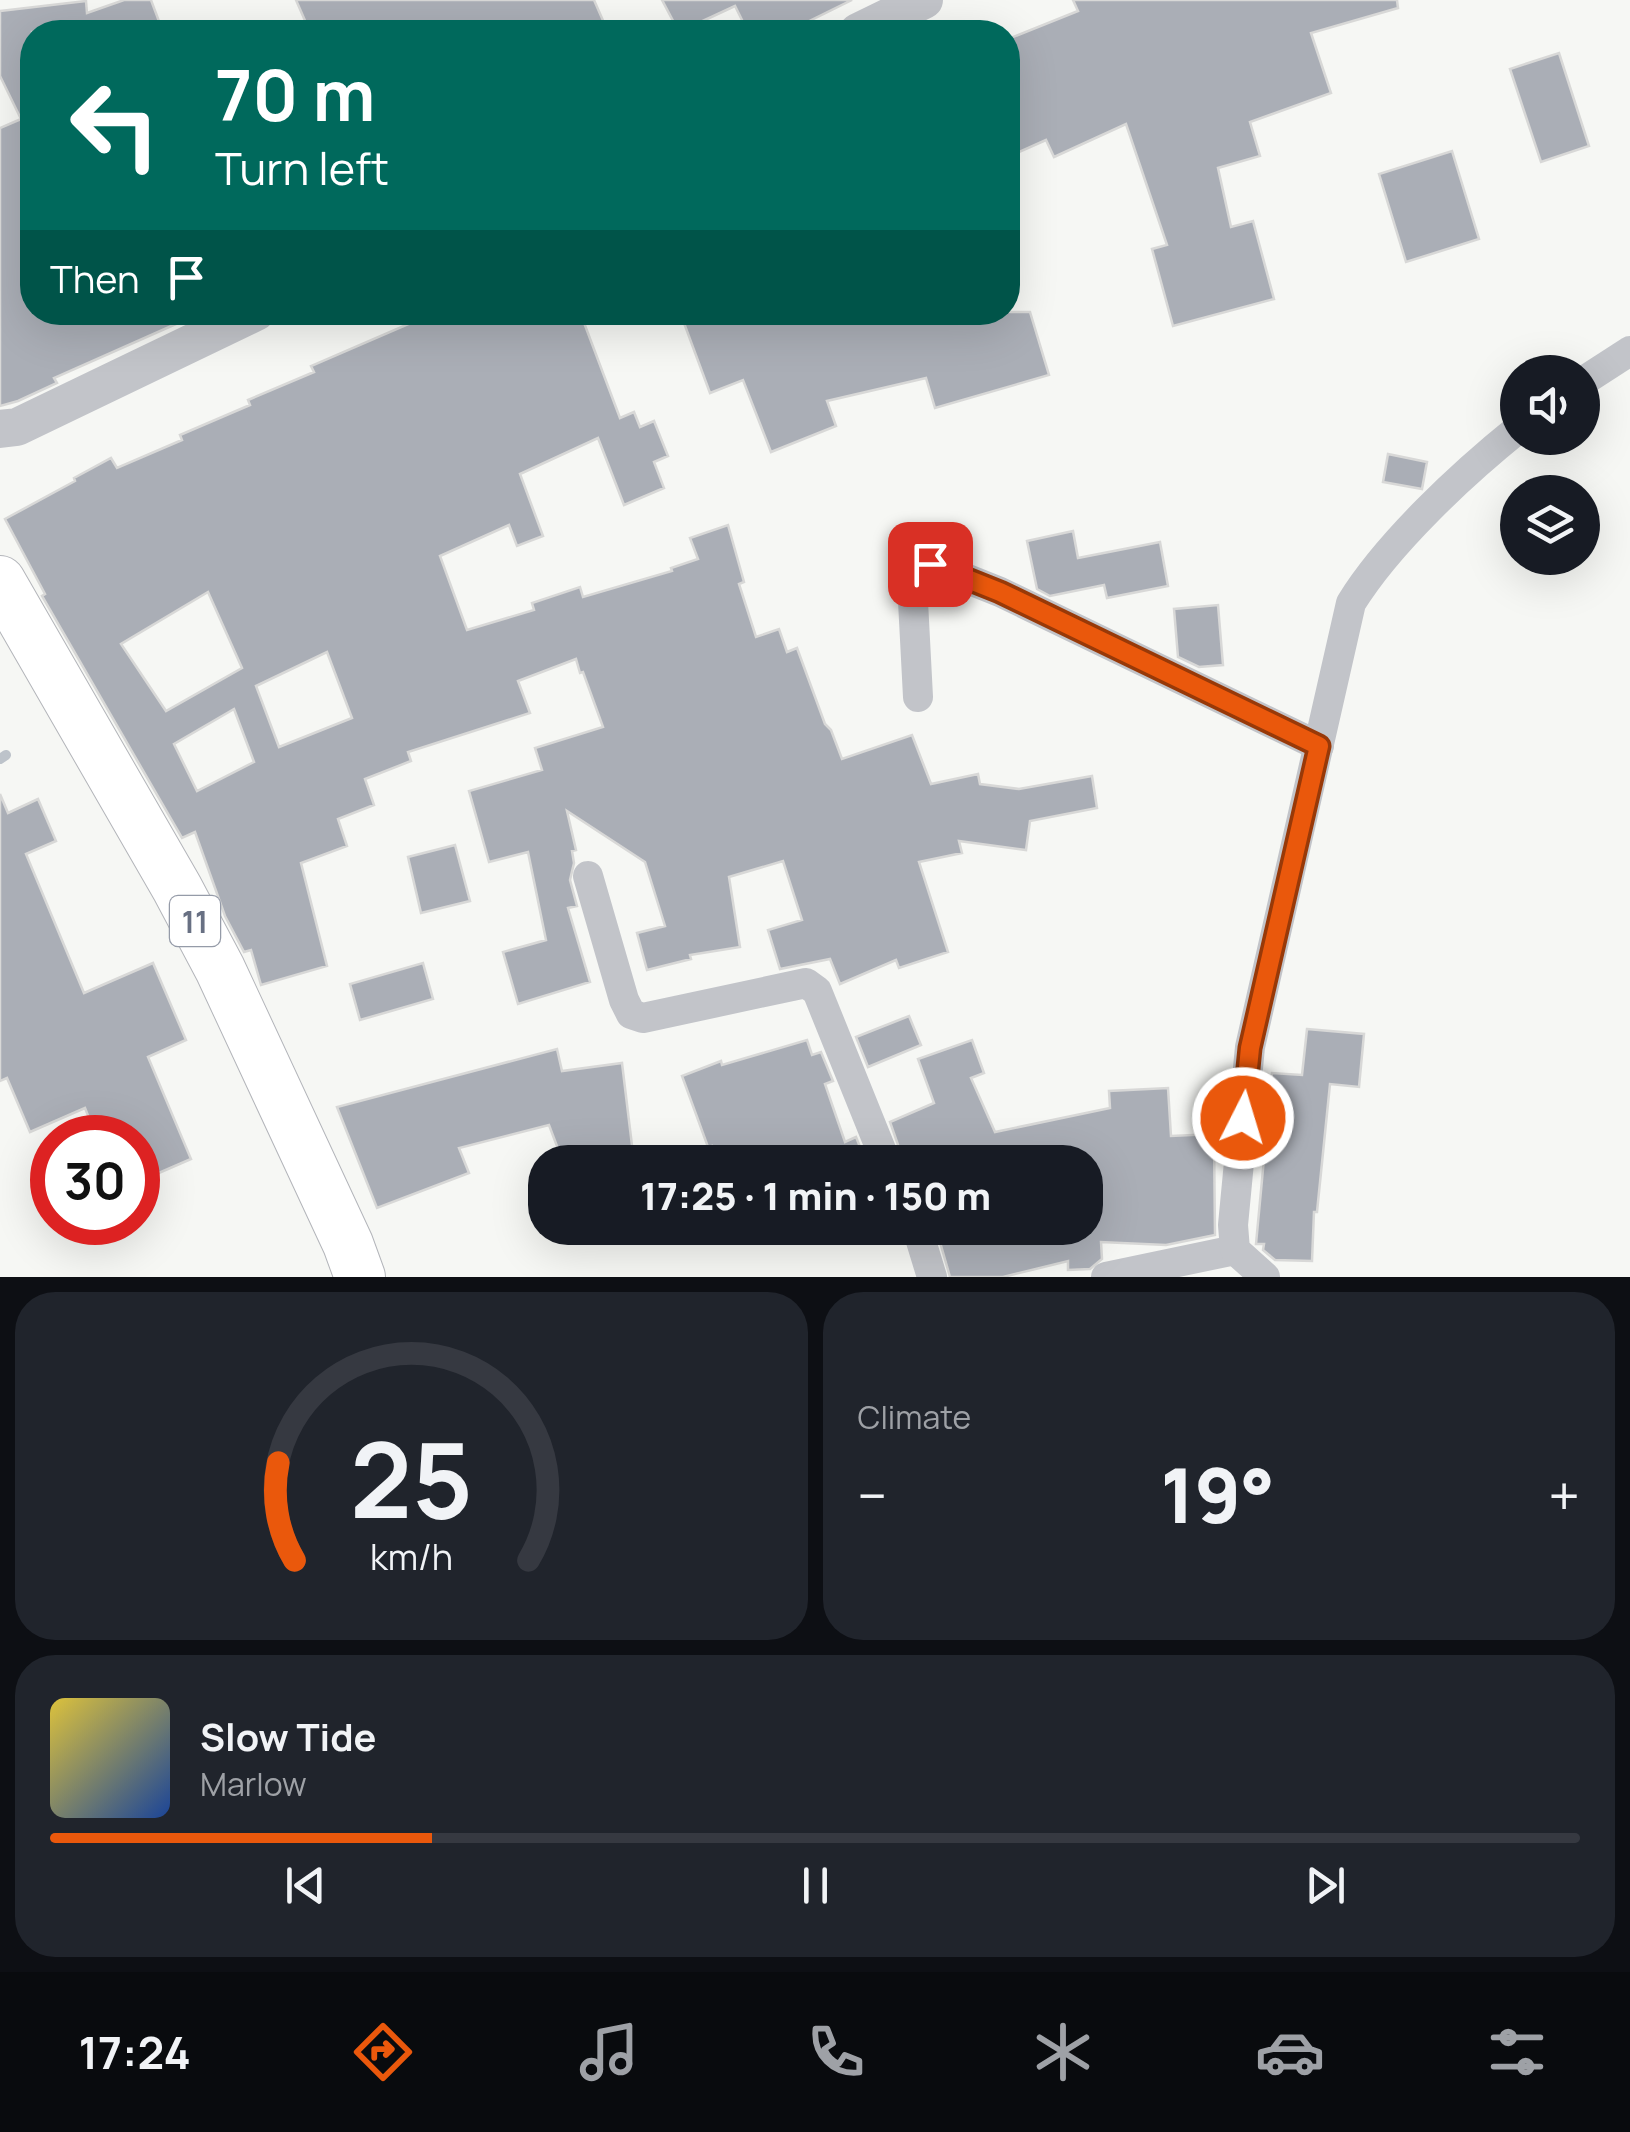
<!DOCTYPE html>
<meta charset="utf-8">
<style>
:root{--surface:#171b24;--page:#20242c;--text:#f1f3f6;--muted:#9ea1a6;--line:#363941;--accent:#ea580c}
body{margin:0;font-family:Manrope,sans-serif;background:var(--page);color:var(--text);height:100vh;display:flex;flex-direction:column;font-size:38px;white-space:nowrap}
*{box-sizing:border-box;margin:0}
p{font-size:32px;color:var(--muted)}
.icon{flex:none;width:55px;height:55px;fill:none;stroke:currentColor;stroke-width:2;stroke-linecap:round;stroke-linejoin:round}
.map{position:relative;height:1277px;overflow:hidden}
.side{display:flex;flex-direction:column;gap:15px;padding:15px;background:#0d0f14;flex:1}
.side>*{flex:none}
.guide{position:absolute;left:20px;top:20px;width:1000px;height:305px;border-radius:40px;box-shadow:0 10px 40px #0002;background:#00695c;color:#fff;overflow:hidden}
.tools{position:absolute;left:1500px;top:355px;display:grid;gap:20px}
.tools a{display:grid;place-items:center;width:100px;height:100px;border-radius:50%;background:var(--surface);box-shadow:0 10px 40px #0002;font-size:50px}
.speed{position:absolute;left:30px;top:1115px;display:flex;gap:20px;font-size:50px;font-weight:700;text-align:center}
.speed>*{display:grid;place-content:center;width:130px;height:130px;border-radius:50%;background:var(--surface);box-shadow:0 10px 40px #0002;line-height:1}
.speed .limit{border:15px solid #d22;background:#fff;color:#111}
.pin{position:absolute;display:grid;place-items:center;width:85px;height:85px;color:#fff;margin:-42px;border-radius:20px;box-shadow:0 5px 15px #0006}
.me{position:absolute;width:110px;margin:-55px;rotate:5deg;stroke-linejoin:round;filter:drop-shadow(0 0 8px #0008)}
.turn{display:flex;align-items:center;gap:35px;height:210px;padding:0 30px;font-size:45px}
.turn .icon{width:130px;height:130px;stroke-width:2.5}
.turn b{display:block;font-size:70px;line-height:85px}
.then{display:flex;align-items:center;height:95px;padding:0 30px;background:#0003;gap:20px;font-size:38px}
.big{font-size:75px;font-weight:800;line-height:1.1}
.side .tile{flex:1;display:flex;flex-direction:column;justify-content:center;gap:15px;min-width:0;padding:0 35px;border-radius:40px;background:var(--page)}
.side .dial{align-items:center;gap:0}
.dial svg{height:260px;overflow:visible;fill:none;stroke:var(--line);stroke-width:7;stroke-linecap:round;text-anchor:middle}
.dial text{fill:var(--text);stroke:none}
.song{display:flex;align-items:center;gap:30px}
.cover{width:120px;height:120px;border-radius:15px;background:linear-gradient(135deg,hsl(50 70% 55%),hsl(220 70% 35%))}
.played{height:10px;border-radius:5px;background:linear-gradient(90deg,var(--accent) 25%,var(--line) 25%)}
.keys{display:flex;justify-content:space-around;direction:ltr}
.heat{display:flex;justify-content:space-between;align-items:center;font-size:55px;direction:ltr}
.side .tiles{flex:1;display:grid;gap:15px;grid-template-columns:1fr 1fr}
.tile:last-child{grid-column:span 2}
.trip{position:absolute;left:528px;top:1145px;width:575px;height:100px;border-radius:40px;background:var(--surface);box-shadow:0 10px 40px #0002;font-weight:800;line-height:100px;text-align:center}
.tabs{display:flex;height:160px;justify-content:space-around;align-items:center;background:#090b0e;color:var(--muted)}
.tabs .icon{width:70px;height:70px}
.tabs .selected{color:var(--accent)}
.tabs b{font-size:45px;color:var(--text)}
.map>svg:first-child{display:block}
.lines{fill:none;stroke-linecap:round;stroke-linejoin:round}
.stream{stroke:#bdc3ca;stroke-width:10}
.building{fill:#aaaeb6;stroke:#d8d8d7;stroke-width:2.5;fill-rule:evenodd}
.trunk-casing{stroke:#b3b5ba;stroke-width:52}
.minor{stroke:#c2c4c9;stroke-width:30}
.tertiary{stroke:#c2c4c9;stroke-width:38}
.trunk{stroke:#fff;stroke-width:50}
.route-casing{stroke:#983908;stroke-width:25}
.route{stroke:#ea580c;stroke-width:18}
.labels{text-anchor:middle;dominant-baseline:central;stroke-width:10;stroke-linejoin:round;paint-order:stroke}
.shield{fill:#fff;stroke:#959ba8;stroke-width:2.5}
.shield-label{font-size:30px;font-weight:bold;fill:#687083}
</style>
<div class="map">
<svg width="1630" height="1277" viewBox="0 0 1630 1277">
<rect width="100%" height="100%" fill="#f6f7f4"/>
<g class="lines">
<path class="stream" d="M 0,759 L 6,755"/>
</g>
<g class="building">
<path d="M 124,0 L 151,0 L 163,32 L 32,32 L 32,312 L 203,312 L 54,378 L 57,383 L 18,401 L 0,406 L 0,128 L 21,119 L 0,76 L 0,11 L 86,1 L 87,13 Z"/>
<path d="M 296,0 L 594,0 L 608,32 L 310,32 Z"/>
<path d="M 662,0 L 852,0 L 787,32 L 748,32 L 735,6 L 679,32 Z"/>
<path d="M 1073,0 L 1397,0 L 1398,8 L 1311,33 L 1331,93 L 1250,122 L 1260,156 L 1218,168 L 1231,227 L 1253,221 L 1274,299 L 1173,326 L 1152,249 L 1167,245 L 1126,124 L 1054,157 L 1046,140 L 1008,157 L 1008,39 L 1078,11 Z"/>
<path d="M 1559,53 L 1589,146 L 1541,162 L 1510,69 Z"/>
<path d="M 1452,151 L 1479,239 L 1406,262 L 1379,174 Z"/>
<path d="M 436,312 L 580,312 L 620,418 L 634,412 L 640,427 L 654,421 L 668,456 L 654,462 L 664,488 L 624,505 L 598,438 L 520,474 L 543,536 L 517,546 L 509,525 L 440,556 L 467,630 L 534,610 L 532,603 L 580,587 L 583,597 L 672,571 L 671,568 L 698,559 L 690,538 L 728,525 L 744,582 L 739,584 L 756,637 L 779,629 L 787,652 L 797,648 L 825,724 L 831,730 L 842,759 L 912,735 L 931,784 L 978,774 L 980,784 L 1019,789 L 1092,776 L 1097,808 L 1030,821 L 1026,850 L 959,841 L 962,853 L 919,862 L 948,952 L 899,968 L 896,960 L 840,984 L 830,959 L 780,969 L 768,930 L 802,920 L 783,861 L 729,877 L 740,947 L 690,955 L 691,959 L 647,970 L 637,933 L 665,926 L 645,862 L 567,811 L 576,850 L 572,851 L 574,863 L 570,880 L 577,906 L 568,908 L 590,982 L 518,1004 L 503,952 L 546,940 L 528,852 L 489,862 L 469,791 L 542,770 L 535,748 L 603,727 L 583,672 L 580,673 L 576,659 L 518,681 L 530,713 L 408,752 L 411,761 L 365,779 L 374,805 L 338,819 L 347,846 L 301,863 L 327,966 L 261,985 L 251,950 L 244,952 L 225,916 L 195,832 L 182,838 L 42,596 L 45,594 L 5,519 L 75,481 L 74,478 L 111,458 L 117,468 L 182,440 L 180,435 L 250,405 L 248,400 L 314,372 L 311,366 ZM 208,592 L 242,668 L 166,711 L 121,644 ZM 327,652 L 352,718 L 279,747 L 256,686 ZM 234,709 L 254,762 L 197,791 L 174,744 Z"/>
<path d="M 711,312 L 1030,312 L 1049,375 L 935,408 L 926,378 L 827,401 L 836,426 L 771,452 L 743,380 L 710,393 L 684,323 Z"/>
<path d="M 1388,454 L 1427,462 L 1422,489 L 1383,482 Z"/>
<path d="M 1073,531 L 1078,558 L 1160,542 L 1168,586 L 1107,598 L 1104,585 L 1050,596 L 1037,589 L 1027,541 Z"/>
<path d="M 1218,605 L 1223,665 L 1199,667 L 1178,657 L 1174,609 Z"/>
<path d="M 0,794 L 8,813 L 38,799 L 56,841 L 26,854 L 84,993 L 153,963 L 186,1040 L 148,1057 L 191,1159 L 138,1182 L 138,1138 L 97,1138 L 85,1108 L 30,1132 L 7,1078 L 0,1081 Z"/>
<path d="M 455,845 L 470,901 L 421,913 L 408,857 Z"/>
<path d="M 423,963 L 433,999 L 360,1020 L 350,984 Z"/>
<path d="M 909,1016 L 921,1045 L 868,1067 L 856,1037 Z"/>
<path d="M 1307,1029 L 1364,1034 L 1359,1087 L 1330,1084 L 1317,1212 L 1314,1212 L 1312,1261 L 1275,1260 L 1263,1250 L 1264,1244 L 1256,1244 L 1272,1073 L 1302,1075 Z"/>
<path d="M 807,1040 L 812,1055 L 821,1052 L 833,1081 L 825,1084 L 845,1142 L 856,1137 L 866,1162 L 717,1162 L 712,1146 L 708,1147 L 682,1076 L 721,1061 L 722,1065 Z"/>
<path d="M 972,1040 L 984,1073 L 971,1078 L 995,1132 L 1110,1108 L 1109,1091 L 1168,1088 L 1171,1136 L 1214,1134 L 1215,1235 L 1166,1245 L 1101,1242 L 1102,1259 L 1090,1269 L 1068,1270 L 1068,1261 L 1003,1277 L 950,1277 L 936,1228 L 1085,1228 L 1085,1156 L 1054,1162 L 904,1162 L 890,1122 L 934,1103 L 918,1059 Z"/>
<path d="M 557,1049 L 562,1071 L 622,1063 L 634,1162 L 563,1162 L 549,1125 L 459,1148 L 469,1173 L 377,1208 L 337,1107 Z"/>
</g>
<g class="lines">
<g class="trunk-casing">
<path id="trunk" d="M 0,581 L 177,888 L 220,969 L 348,1244 L 360,1277"/>
</g>
<g class="minor">
<path d="M 1582,382 L 1630,351"/>
<path d="M 918,697 L 912,582 L 918,570 L 930,564 L 1000,592 L 1319,746"/>
<path d="M 588,876 L 624,1000 L 631,1014 L 643,1018 L 806,983 L 817,991 L 886,1162"/>
<path d="M 917,1228 L 932,1277"/>
<path d="M 1106,1277 L 1235,1250"/>
<path d="M 1265,1277 L 1235,1250 L 1233,1225 L 1250,1047 L 1351,603 C 1388,543 1462,474 1518,429"/>
</g>
<g class="tertiary">
<path d="M 858,32 L 924,0"/>
<path d="M 0,429 L 17,427 L 256,312"/>
</g>
<use href="#trunk" class="trunk"/>
</g>
<g class="lines">
<g class="route-casing">
<path id="route" d="M 930,564 L 1000,592 L 1319,746 L 1250,1048 L 1243,1118"/>
</g>
<use href="#route" class="route"/>
</g>
<g class="labels">
<rect class="shield" x="170" y="896" width="50" height="50" rx="8"/>
<g class="shield-label">
<text x="195" y="921">11</text>
</g>
</g>
</svg>
<div class="tools">
<a><svg class="icon" aria-label="sound" viewBox="0 0 24 24"><path d="M4 9h4l5-4v14l-5-4H4zM17 9q2 3 0 6"/></svg></a>
<a><svg class="icon" aria-label="layers" viewBox="0 0 24 24"><path d="M12 4l9 5-9 5-9-5zM3 14l9 5 9-5"/></svg></a>
</div>
<div class="speed"><div class="limit">30</div></div>
<div class="pin" style="left:930px;top:564px;background:#d93025"><svg class="icon" aria-label="arrive" viewBox="0 0 24 24"><path d="M6 21V4h12l-3 4 3 4H6"/></svg></div>
<svg class="me" style="left:1243px;top:1118px" viewBox="-20 -20 40 40"><circle r="17" fill="#ea580c" stroke="#fff" stroke-width="3"/><path d="M0-11L8 9 0 5-8 9z" fill="#fff"/></svg>
<div class="trip">17:25 · 1 min · 150 m</div>
<div class="guide">
<div class="turn"><svg class="icon" aria-label="left" viewBox="0 0 24 24"><path d="M17 20v-9H6M10 6l-5 5 5 5"/></svg><div><b>70 m</b>Turn left</div></div>
<div class="then">Then<svg class="icon" aria-label="arrive" viewBox="0 0 24 24"><path d="M6 21V4h12l-3 4 3 4H6"/></svg></div>
</div>
</div>
<section class="side">
<div class="tiles">
<div class="tile dial"><svg viewBox="0 0 100 80">
<path d="M14 69A42 42 0 1 1 86 69"/>
<path d="M14 69A42 42 0 0 1 9 39" stroke="#ea580c"/>
<text x="50" y="56" font-size="32" font-weight="700">25</text>
<text x="50" y="72" font-size="11">km/h</text>
</svg></div>
<div class="tile"><p>Climate</p>
<div class="heat"><a>−</a><b class="big">19°</b><a>+</a></div>
</div>
<div class="tile">
<div class="song"><i class="cover"></i><div><b>Slow Tide</b><p>Marlow</p></div></div>
<div class="played"></div>
<div class="keys"><svg class="icon" aria-label="previous" viewBox="0 0 24 24"><path d="M18 5L8 12l10 7zM5 5v14"/></svg><svg class="icon" aria-label="pause" viewBox="0 0 24 24"><path d="M8 5v14M16 5v14"/></svg><svg class="icon" aria-label="next" viewBox="0 0 24 24"><path d="M6 5l10 7-10 7zM19 5v14"/></svg></div>
</div>
</div>
</section>
<nav class="tabs">
<b>17:24</b>
<svg class="icon selected" aria-label="directions" viewBox="0 0 24 24"><path d="M12 3l9 9-9 9-9-9zM9 14v-3h6M13 9l2 2-2 2"/></svg>
<svg class="icon" aria-label="music" viewBox="0 0 24 24"><path d="M9 18V5l10-2v13"/><circle cx="6" cy="18" r="3"/><circle cx="16" cy="16" r="3"/></svg>
<svg class="icon" aria-label="phone" viewBox="0 0 24 24"><path d="M5 4h4l2 5-3 2q2 4 5 5l2-3 5 2v4C11 20 4 13 5 4z"/></svg>
<svg class="icon" aria-label="climate" viewBox="0 0 24 24"><path d="M12 3v18M4 7l16 10M4 17L20 7"/></svg>
<svg class="icon" aria-label="car" viewBox="0 0 24 24"><path d="M5 17H2v-5l4-1 3-4h7l3 4 3 1v5h-3M9 17h6M6 11h13"/><circle cx="7" cy="17" r="2"/><circle cx="17" cy="17" r="2"/></svg>
<svg class="icon" aria-label="filters" viewBox="0 0 24 24"><path d="M4 7h16M4 17h16"/><circle cx="9" cy="7" r="2"/><circle cx="15" cy="17" r="2"/></svg>
</nav>
